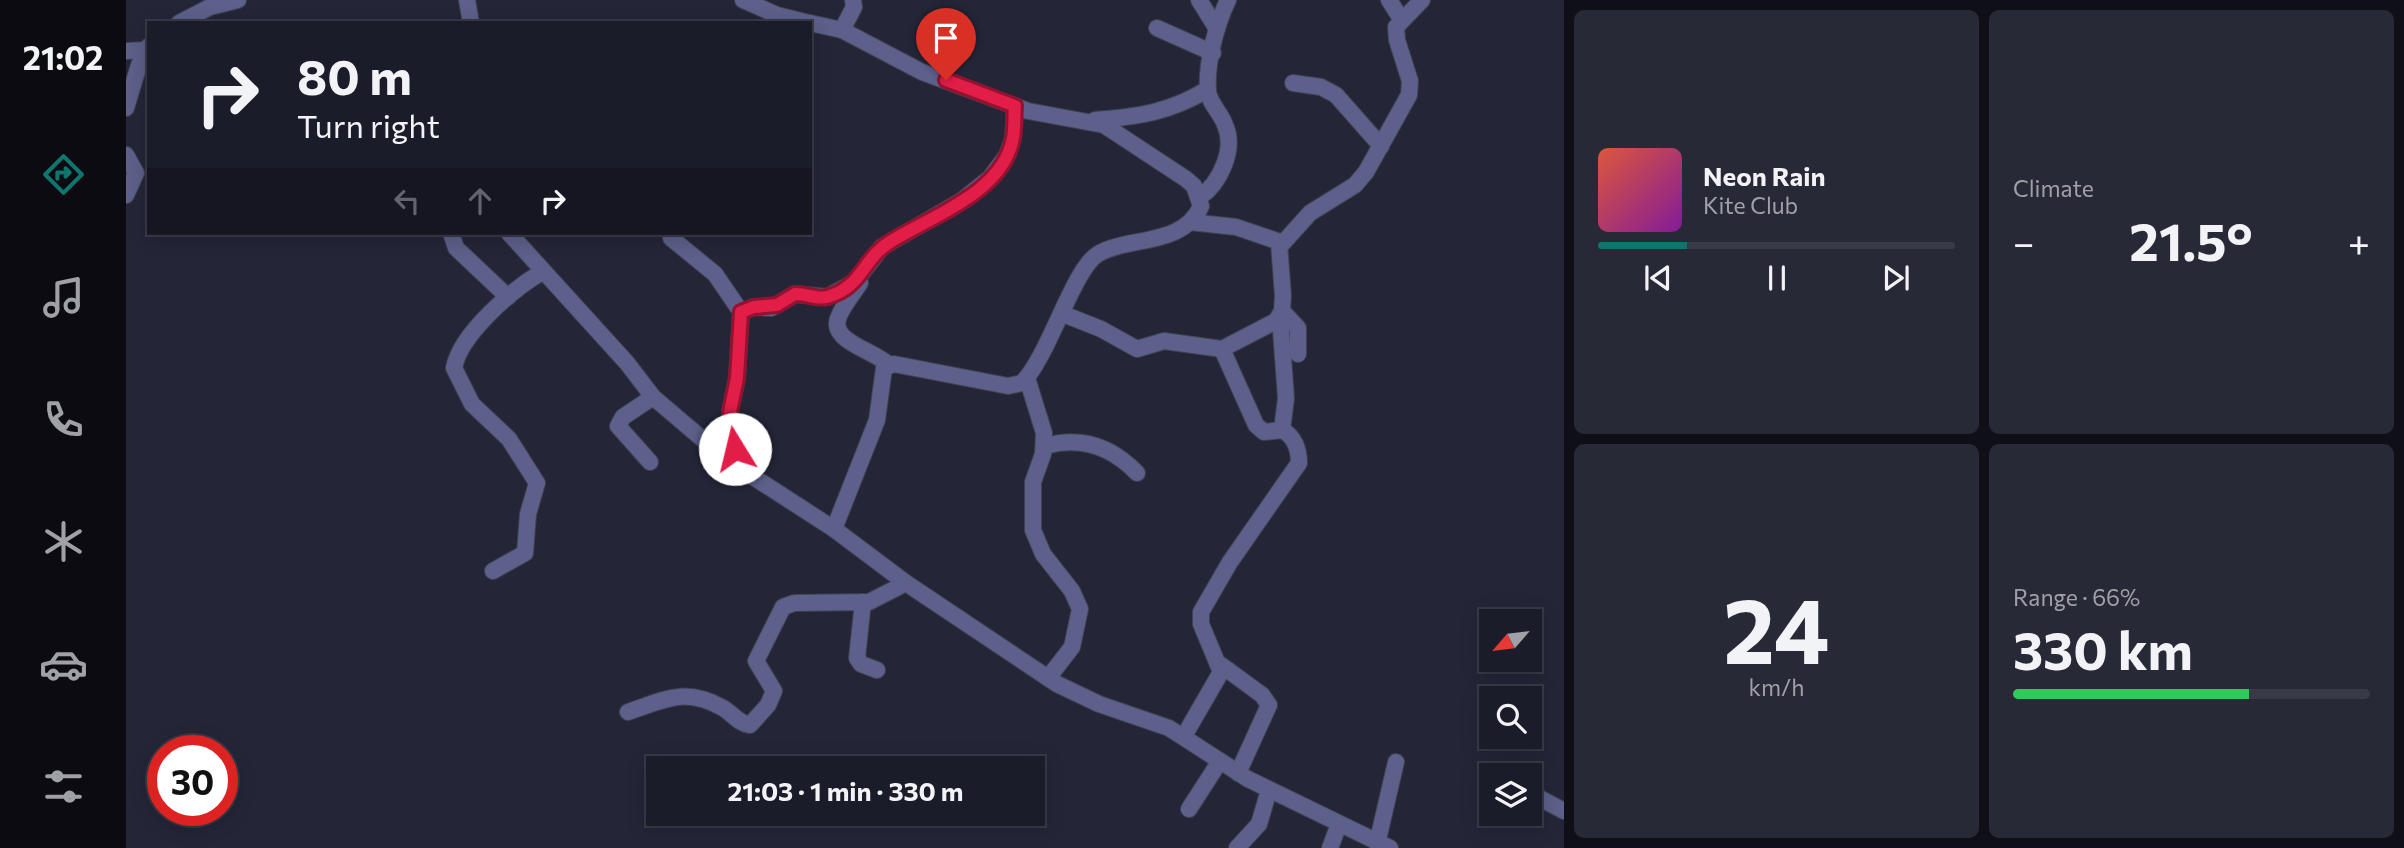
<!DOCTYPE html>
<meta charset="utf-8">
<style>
:root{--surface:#1b1c2a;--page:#282936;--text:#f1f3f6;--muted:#a0a1a8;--line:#393a47;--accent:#0f766e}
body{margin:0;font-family:Commissioner,sans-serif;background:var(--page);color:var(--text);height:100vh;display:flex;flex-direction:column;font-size:26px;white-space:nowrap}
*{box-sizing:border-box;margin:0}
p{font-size:23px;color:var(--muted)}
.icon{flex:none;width:38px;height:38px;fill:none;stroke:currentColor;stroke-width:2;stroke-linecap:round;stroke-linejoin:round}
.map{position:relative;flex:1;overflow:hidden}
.drawer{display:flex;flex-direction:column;gap:10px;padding:10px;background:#0f0f17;width:840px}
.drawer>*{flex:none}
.hud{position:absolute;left:21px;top:21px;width:665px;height:214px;border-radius:0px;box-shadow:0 4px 18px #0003,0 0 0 2px var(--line);background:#1b1c2a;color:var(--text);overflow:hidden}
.needle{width:46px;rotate:242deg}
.fabs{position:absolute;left:1353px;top:609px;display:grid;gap:14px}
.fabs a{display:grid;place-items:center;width:63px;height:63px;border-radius:0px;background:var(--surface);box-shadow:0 4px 18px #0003,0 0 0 2px var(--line);font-size:35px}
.speed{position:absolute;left:21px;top:735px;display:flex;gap:14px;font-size:35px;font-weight:700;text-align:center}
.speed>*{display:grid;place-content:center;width:91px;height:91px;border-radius:50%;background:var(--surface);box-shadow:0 4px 18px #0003,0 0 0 2px var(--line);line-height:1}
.speed .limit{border:10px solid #d22;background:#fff;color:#111}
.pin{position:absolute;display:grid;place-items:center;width:60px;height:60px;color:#fff;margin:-72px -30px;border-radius:50% 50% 50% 0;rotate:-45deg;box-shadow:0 0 7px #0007}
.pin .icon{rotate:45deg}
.me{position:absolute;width:77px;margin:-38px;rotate:351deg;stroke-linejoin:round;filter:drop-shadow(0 0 5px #0008)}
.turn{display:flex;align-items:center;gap:24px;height:147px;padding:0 35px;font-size:32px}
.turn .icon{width:91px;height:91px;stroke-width:2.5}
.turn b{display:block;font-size:49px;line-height:60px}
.lanes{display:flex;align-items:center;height:66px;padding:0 35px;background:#0003;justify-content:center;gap:35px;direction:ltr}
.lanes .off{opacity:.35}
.big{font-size:52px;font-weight:700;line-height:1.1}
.drawer .card{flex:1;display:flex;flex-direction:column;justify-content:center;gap:10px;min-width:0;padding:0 24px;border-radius:10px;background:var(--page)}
.drawer .dial{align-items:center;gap:0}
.dial b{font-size:91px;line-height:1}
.song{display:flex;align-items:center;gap:21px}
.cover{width:84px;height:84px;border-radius:10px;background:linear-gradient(135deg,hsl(10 70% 55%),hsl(290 70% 35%))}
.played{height:7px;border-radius:4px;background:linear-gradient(90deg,var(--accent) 25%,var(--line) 25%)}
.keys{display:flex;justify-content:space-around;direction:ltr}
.heat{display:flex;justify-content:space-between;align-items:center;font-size:38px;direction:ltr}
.charge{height:10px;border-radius:5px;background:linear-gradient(90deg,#34c759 66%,var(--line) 0)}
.drawer .tiles{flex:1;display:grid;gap:10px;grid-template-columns:repeat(2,1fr)}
.trip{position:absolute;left:520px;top:756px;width:399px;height:70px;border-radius:0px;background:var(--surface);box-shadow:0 4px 18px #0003,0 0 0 2px var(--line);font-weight:700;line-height:70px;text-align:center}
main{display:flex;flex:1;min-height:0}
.tab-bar{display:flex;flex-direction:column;width:126px;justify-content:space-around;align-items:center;background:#0b0b11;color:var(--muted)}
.tab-bar .icon{width:49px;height:49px}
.tab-bar .selected{color:var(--accent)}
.tab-bar b{font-size:32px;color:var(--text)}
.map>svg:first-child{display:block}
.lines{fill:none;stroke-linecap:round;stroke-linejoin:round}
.minor-casing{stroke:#404253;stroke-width:18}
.minor{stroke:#5c608a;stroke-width:16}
.route-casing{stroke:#92132f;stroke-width:18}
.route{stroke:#e11d48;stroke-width:12}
</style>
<main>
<nav class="tab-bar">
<b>21:02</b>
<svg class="icon selected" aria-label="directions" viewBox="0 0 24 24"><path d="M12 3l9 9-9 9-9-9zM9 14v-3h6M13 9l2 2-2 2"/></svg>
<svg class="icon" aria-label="music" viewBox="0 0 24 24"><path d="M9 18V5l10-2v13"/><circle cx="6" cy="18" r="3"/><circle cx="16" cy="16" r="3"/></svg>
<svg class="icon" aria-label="phone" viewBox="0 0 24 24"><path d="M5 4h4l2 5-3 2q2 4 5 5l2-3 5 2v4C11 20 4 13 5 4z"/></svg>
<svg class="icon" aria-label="climate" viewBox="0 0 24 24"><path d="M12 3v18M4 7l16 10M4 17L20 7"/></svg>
<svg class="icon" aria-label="car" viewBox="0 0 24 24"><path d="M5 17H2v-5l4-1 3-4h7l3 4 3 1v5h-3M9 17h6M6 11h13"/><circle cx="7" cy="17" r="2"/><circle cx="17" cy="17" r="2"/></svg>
<svg class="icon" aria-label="filters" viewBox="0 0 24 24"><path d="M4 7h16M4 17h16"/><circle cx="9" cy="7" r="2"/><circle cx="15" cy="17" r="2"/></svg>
</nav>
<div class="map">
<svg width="1438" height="848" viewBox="0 0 1438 848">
<rect width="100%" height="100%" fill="#242638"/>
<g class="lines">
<g class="minor-casing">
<g id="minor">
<path d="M 341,0 L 345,23"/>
<path d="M 617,0 L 651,15 L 683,23"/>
<path d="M 1073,0 L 1091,29"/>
<path d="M 1263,0 L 1275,19"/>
<path d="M 53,23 L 84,7 L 112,0"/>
<path d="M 684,23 L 716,30 L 796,72 L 902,111 L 978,125 L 1060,179 L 1068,186 L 1075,206 C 1057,247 1002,236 972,254 C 947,269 923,356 896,383 L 882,386 L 768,364 L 758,368 L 751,420 L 708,529"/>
<path d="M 1031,28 L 1087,53"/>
<path d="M 716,30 L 728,7 L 727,0"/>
<path d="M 0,51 L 20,50"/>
<path d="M 1167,83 L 1195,87 L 1210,95 L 1255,146"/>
<path d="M 0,108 L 13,65 L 23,46"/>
<path d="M 969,120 C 1012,117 1045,112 1082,89"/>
<path d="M 0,155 L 10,173 L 0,195"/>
<path d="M 1074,197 C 1094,183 1110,149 1099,125 C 1095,113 1083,103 1082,91 C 1080,63 1090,25 1102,0"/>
<path d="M 1064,222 L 1110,227 L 1157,243 L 1184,213 L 1229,185 L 1240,172 L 1283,95 L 1284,81 L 1271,40 L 1270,27 L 1296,0"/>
<path d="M 325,233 L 330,248 L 382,297"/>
<path d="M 383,233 L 501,363 L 527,397 L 601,460 L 708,529 L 780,583 L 931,684 L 973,704 L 1043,728 L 1122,779 L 1264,848"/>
<path d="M 545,238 L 589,274 L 615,312"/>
<path d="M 734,283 C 727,294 718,304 713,316 C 701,341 748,350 763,365"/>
<path d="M 1156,311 L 1172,328 L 1172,354"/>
<path d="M 937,314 L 975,329 L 1011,349 L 1038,341 L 1096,349 L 1150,321 L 1156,311 L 1157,296 L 1153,243"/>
<path d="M 1154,317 L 1160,398 L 1156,430"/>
<path d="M 901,378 L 918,433 L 917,454 L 907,482 L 907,530 L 917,554 L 946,591 L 954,609 L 946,647 L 922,678"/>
<path d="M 919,446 C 955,436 985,446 1011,473"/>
<path d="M 524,462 L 492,426 L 497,417 L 527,397"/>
<path d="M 613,468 L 604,412 L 611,378 L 615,312 L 628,307 L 645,308 L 669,294 L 701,297 L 729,282 L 756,247 L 835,201 L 864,178 L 881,155 L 887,139 L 889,106"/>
<path d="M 367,571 L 399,553 L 402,514 L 411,483 L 383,439 L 346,404 L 328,368 C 334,334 387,289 416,272"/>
<path d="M 737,602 L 731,658 L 735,664 L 751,670"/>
<path d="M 1095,665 L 1136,695 L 1143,705 L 1112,773"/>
<path d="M 502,712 C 540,699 559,687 597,708 C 606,713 613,724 624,725 L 642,705 L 648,691 L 630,661 L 657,607 L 668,603 L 743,602 L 780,583"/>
<path d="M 1058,736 L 1095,672 L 1075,624 L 1075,612 L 1104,562 L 1173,463 C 1173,449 1168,436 1156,430 L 1138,432 L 1130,425 L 1096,349"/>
<path d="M 1404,793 L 1438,811"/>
<path d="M 1063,809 L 1094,761"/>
<path d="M 1251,844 L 1270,762"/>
<path d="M 1111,848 L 1133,824 L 1143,790"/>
<path d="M 1204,848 L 1213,824"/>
</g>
</g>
<use href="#minor" class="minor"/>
</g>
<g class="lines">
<g class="route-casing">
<path id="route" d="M 609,449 L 604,412 L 611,378 L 615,312 L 628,307 L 651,305 L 669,294 C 680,293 690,300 701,297 C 736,288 737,258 764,242 C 805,216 877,193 887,138 C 889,128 888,116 889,106 L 820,80"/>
</g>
<use href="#route" class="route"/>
</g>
</svg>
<div class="fabs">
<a><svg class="needle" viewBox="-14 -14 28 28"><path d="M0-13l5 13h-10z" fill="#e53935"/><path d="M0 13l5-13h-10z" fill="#a0a1a8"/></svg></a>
<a><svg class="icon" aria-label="search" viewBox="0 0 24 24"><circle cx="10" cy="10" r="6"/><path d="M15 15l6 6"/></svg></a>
<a><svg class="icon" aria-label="layers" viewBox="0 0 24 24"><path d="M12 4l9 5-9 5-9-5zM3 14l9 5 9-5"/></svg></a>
</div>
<div class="speed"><div class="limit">30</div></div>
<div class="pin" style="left:820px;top:80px;background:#d93025"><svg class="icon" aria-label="arrive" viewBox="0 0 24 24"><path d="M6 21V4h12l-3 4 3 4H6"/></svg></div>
<svg class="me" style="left:609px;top:449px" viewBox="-20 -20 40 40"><circle r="19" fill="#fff"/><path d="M0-13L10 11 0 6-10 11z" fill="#e11d48"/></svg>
<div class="trip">21:03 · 1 min · 330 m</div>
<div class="hud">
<div class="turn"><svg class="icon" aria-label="right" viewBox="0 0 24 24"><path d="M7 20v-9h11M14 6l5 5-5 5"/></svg><div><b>80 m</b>Turn right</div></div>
<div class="lanes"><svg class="icon off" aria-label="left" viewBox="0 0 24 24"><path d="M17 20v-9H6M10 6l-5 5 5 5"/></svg><svg class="icon off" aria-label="ahead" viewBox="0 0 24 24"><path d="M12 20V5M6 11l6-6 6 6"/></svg><svg class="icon" aria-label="right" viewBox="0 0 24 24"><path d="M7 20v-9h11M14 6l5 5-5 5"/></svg></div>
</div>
</div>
<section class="drawer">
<div class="tiles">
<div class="card">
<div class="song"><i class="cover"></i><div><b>Neon Rain</b><p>Kite Club</p></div></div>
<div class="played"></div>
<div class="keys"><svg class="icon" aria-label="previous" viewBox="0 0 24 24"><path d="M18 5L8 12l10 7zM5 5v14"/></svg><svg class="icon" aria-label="pause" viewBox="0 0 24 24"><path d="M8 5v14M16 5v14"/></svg><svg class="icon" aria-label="next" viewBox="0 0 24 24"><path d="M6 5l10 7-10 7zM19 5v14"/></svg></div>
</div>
<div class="card"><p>Climate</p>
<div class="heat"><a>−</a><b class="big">21.5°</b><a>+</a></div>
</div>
<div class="card dial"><b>24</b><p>km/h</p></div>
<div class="card"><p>Range · 66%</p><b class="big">330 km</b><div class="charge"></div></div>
</div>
</section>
</main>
